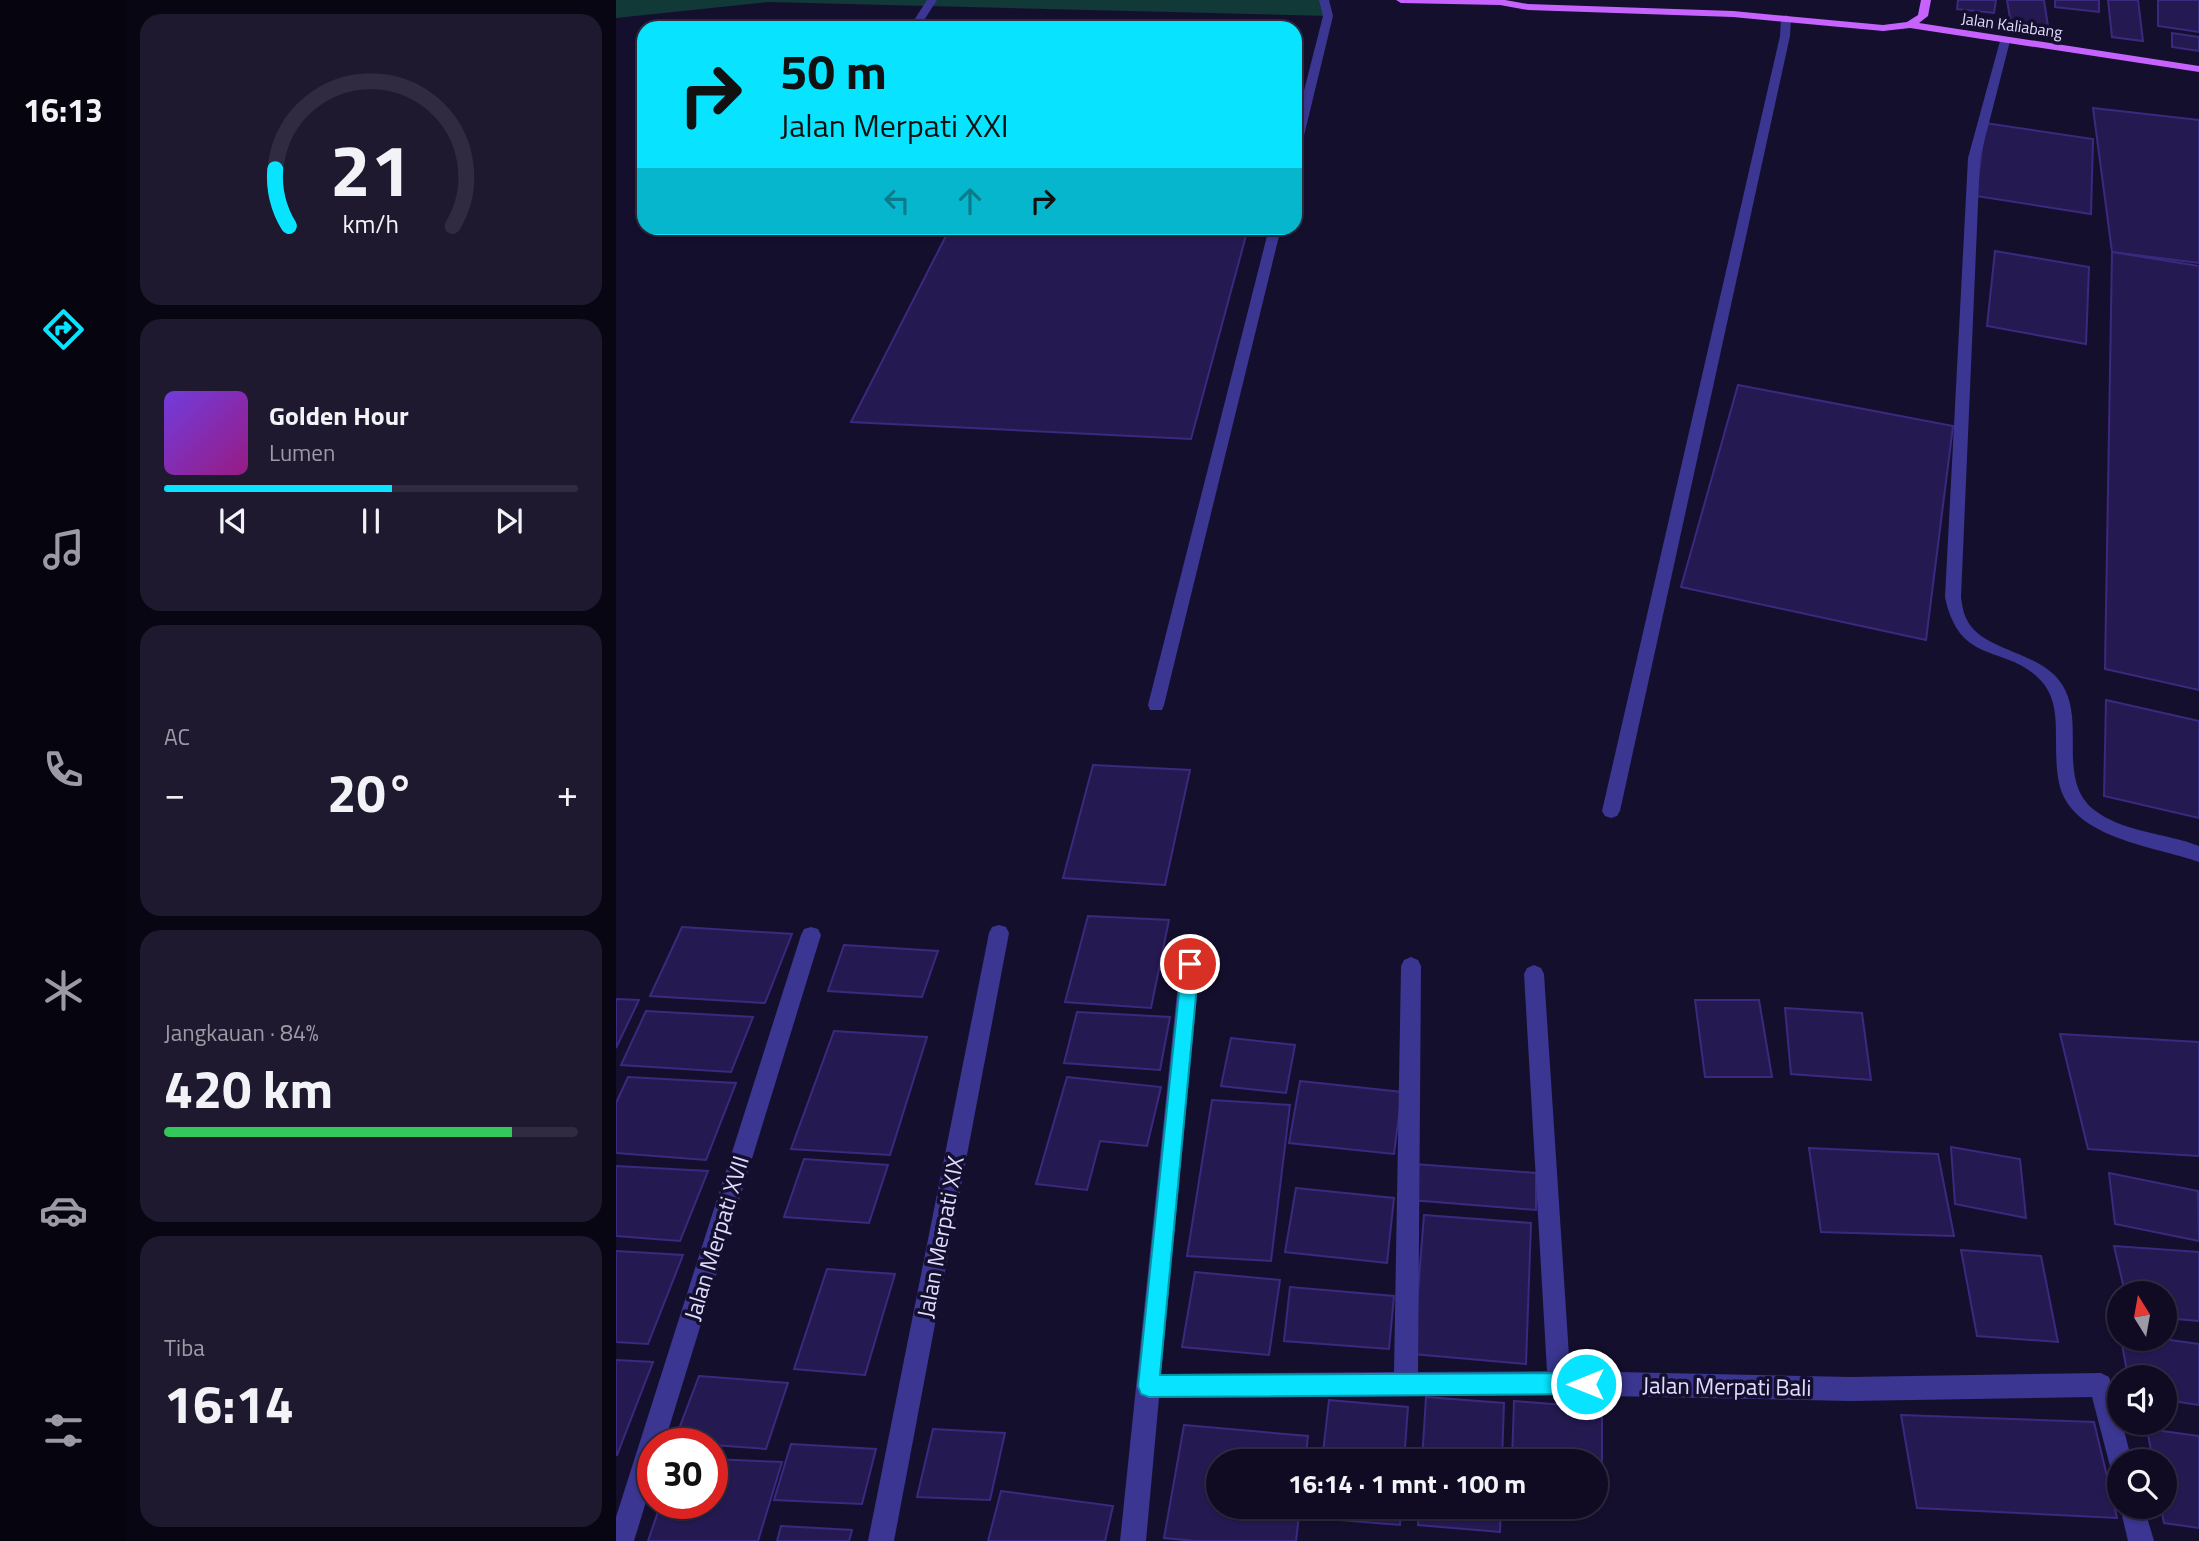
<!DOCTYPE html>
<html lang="id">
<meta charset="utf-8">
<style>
:root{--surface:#100b22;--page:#1e192f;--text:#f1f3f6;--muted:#9c9ba5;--line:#302b40;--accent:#08e4ff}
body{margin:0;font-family:"Titillium Web",sans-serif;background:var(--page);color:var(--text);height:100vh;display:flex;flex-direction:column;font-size:26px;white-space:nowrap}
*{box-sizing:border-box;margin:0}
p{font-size:23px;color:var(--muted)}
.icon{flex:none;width:38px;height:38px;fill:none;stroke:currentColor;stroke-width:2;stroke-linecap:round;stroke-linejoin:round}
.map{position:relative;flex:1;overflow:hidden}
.panel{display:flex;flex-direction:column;gap:14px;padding:14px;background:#090613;width:490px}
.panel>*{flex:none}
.guide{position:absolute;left:21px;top:21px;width:665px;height:214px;border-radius:21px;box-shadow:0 2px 5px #0004,0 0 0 2px var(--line);background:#08e4ff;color:#111;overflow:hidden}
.needle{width:46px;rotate:349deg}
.tools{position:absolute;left:1491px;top:1281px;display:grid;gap:14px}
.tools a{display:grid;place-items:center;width:70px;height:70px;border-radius:50%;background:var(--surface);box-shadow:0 2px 5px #0004,0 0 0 2px var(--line);font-size:35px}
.speed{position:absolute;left:21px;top:1428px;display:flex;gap:14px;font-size:35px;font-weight:700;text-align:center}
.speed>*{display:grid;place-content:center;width:91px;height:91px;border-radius:50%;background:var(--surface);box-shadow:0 2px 5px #0004,0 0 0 2px var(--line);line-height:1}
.speed .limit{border:10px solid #d22;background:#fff;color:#111}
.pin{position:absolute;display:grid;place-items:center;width:60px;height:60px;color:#fff;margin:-30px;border:4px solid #fff;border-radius:50%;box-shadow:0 2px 7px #0007}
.me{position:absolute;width:77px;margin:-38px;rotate:270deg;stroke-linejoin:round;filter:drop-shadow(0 0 5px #0008)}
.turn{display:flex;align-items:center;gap:24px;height:147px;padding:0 28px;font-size:32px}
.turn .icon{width:91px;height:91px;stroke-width:2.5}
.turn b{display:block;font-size:49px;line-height:60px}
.lanes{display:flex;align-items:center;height:66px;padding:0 28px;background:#0003;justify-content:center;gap:35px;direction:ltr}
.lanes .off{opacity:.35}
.big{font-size:52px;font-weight:700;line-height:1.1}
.panel .tile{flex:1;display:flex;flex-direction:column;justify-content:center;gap:10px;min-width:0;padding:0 24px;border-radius:21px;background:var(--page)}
.panel .dial{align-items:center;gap:0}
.dial svg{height:182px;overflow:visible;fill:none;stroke:var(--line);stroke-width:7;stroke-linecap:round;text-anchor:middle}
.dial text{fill:var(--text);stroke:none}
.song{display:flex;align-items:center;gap:21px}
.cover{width:84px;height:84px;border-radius:10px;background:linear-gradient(135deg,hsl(260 70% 55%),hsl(310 70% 35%))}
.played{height:7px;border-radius:4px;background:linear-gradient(90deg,var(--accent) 55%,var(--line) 55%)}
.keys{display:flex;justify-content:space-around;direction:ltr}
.heat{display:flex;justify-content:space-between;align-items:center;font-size:38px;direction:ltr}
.charge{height:10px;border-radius:5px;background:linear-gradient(90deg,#34c759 84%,var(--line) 0)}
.trip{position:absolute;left:590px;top:1449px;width:402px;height:70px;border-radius:35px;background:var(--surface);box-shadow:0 2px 5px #0004,0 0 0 2px var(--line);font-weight:700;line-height:70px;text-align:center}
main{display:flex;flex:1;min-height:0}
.tabs{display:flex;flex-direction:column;width:126px;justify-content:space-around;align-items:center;background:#06040e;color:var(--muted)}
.tabs .icon{width:49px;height:49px}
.tabs .current{color:var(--accent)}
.tabs b{font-size:32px;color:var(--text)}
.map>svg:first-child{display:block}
.green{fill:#113938}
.building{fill:#251951;stroke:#3b297f;stroke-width:2}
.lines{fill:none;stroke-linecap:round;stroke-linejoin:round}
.lane{fill:#3a3691;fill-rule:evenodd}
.street{fill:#3a3691;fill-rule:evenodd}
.primary{fill:#c663ff;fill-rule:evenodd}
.route{fill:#08e4ff;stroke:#0594a6;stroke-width:2}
.labels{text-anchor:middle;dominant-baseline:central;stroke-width:7;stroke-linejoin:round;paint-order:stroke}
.far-street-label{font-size:16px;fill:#e0dcff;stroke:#150f2e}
.near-street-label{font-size:23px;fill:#e0dcff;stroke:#150f2e}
</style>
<main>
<nav class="tabs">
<b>16:13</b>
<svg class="icon current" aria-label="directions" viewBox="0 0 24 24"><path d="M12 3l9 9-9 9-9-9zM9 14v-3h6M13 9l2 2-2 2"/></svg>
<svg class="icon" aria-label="music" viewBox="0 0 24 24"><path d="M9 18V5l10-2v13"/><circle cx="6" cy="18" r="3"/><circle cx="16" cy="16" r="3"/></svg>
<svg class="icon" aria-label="phone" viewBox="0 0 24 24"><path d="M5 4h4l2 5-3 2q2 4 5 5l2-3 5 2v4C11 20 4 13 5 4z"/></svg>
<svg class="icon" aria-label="climate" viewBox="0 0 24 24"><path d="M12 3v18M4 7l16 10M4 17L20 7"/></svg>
<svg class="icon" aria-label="car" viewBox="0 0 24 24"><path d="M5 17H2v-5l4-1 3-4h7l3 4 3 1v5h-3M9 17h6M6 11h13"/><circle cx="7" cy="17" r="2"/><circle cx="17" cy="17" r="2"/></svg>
<svg class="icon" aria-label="filters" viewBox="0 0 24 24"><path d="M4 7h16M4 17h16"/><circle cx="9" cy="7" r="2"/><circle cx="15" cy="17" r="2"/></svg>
</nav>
<section class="panel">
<div class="tile dial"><svg viewBox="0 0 100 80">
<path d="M14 69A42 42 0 1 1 86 69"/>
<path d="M14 69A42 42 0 0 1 8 44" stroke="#08e4ff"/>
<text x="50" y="56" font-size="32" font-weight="700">21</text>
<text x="50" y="72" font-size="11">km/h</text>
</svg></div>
<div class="tile">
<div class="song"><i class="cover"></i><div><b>Golden Hour</b><p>Lumen</p></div></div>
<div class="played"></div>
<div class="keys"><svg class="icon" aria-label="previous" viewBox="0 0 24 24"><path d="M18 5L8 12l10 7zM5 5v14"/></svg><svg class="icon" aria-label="pause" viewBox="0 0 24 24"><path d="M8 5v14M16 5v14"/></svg><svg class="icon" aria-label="next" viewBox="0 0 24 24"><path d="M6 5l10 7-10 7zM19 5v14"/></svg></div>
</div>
<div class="tile"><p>AC</p>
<div class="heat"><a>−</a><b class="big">20°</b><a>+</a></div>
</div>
<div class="tile"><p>Jangkauan · 84%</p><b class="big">420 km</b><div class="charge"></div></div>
<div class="tile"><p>Tiba</p><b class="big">16:14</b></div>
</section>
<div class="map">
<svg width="1583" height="1541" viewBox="0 0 1583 1541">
<rect width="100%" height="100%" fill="#150f2e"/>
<path class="green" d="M 0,0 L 708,0 L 712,16 L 152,2 L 0,18 Z"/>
<g class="building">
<path d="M 1342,0 L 1380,0 L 1378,13 L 1341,9 Z"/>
<path d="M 1391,0 L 1428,0 L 1433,33 L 1396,30 Z"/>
<path d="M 1439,0 L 1483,0 L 1483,12 L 1439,7 Z"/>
<path d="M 1492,0 L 1522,0 L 1527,41 L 1496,37 Z"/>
<path d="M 1542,0 L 1583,0 L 1583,32 L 1542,26 Z"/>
<path d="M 145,24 L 245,27 L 141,28 Z"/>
<path d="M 1556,33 L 1583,37 L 1583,51 L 1556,47 Z"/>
<path d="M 1477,108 L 1583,120 L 1583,263 L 1496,252 Z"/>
<path d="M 1369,123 L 1477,139 L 1475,214 L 1360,196 Z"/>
<path d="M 334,228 L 632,228 L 575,439 L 235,422 Z"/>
<path d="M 1379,251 L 1473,267 L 1470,344 L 1371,326 Z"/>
<path d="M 1496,252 L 1583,266 L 1583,690 L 1489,669 Z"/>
<path d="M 1122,385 L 1337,426 L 1310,640 L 1065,587 Z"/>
<path d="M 1490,700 L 1583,721 L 1583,818 L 1488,796 Z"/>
<path d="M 477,765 L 574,770 L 549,885 L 447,878 Z"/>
<path d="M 472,916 L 553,920 L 535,1008 L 449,1002 Z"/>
<path d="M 66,927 L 176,934 L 149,1003 L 34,996 Z"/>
<path d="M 228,945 L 322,951 L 306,997 L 212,991 Z"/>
<path d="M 0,999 L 23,1000 L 0,1048 Z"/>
<path d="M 1079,1000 L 1143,1000 L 1156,1077 L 1089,1077 Z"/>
<path d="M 1169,1008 L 1246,1013 L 1255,1080 L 1175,1074 Z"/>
<path d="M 30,1011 L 137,1017 L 115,1072 L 5,1065 Z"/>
<path d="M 461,1012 L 554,1017 L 544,1070 L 448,1063 Z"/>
<path d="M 218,1031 L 311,1037 L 274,1155 L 175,1149 Z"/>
<path d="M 1444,1034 L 1583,1042 L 1583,1156 L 1472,1149 Z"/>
<path d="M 615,1038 L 679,1045 L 670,1093 L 605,1086 Z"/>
<path d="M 12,1077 L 120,1083 L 90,1160 L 0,1153 L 0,1103 Z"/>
<path d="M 451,1077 L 545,1087 L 531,1146 L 484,1141 L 471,1190 L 420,1184 Z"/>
<path d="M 684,1081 L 786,1092 L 778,1154 L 673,1143 Z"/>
<path d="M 596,1100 L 674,1105 L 655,1261 L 571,1256 Z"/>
<path d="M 1335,1147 L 1404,1159 L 1410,1218 L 1339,1204 Z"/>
<path d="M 1193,1148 L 1322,1154 L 1338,1236 L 1205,1232 Z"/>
<path d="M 188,1159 L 272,1165 L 253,1223 L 168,1217 Z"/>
<path d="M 798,1164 L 920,1173 L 920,1210 L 795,1200 Z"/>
<path d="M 0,1166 L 92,1171 L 64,1241 L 0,1236 Z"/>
<path d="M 1493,1173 L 1582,1191 L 1583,1241 L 1499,1224 Z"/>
<path d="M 680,1188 L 778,1198 L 771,1263 L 669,1252 Z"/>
<path d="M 808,1215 L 915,1223 L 910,1364 L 797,1354 Z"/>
<path d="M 1498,1246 L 1583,1252 L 1583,1321 L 1549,1318 L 1549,1293 L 1509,1293 Z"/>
<path d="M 1345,1250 L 1425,1256 L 1442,1342 L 1361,1336 Z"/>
<path d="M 0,1251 L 67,1255 L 32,1344 L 0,1342 Z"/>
<path d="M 211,1269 L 279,1274 L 249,1375 L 178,1369 Z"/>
<path d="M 579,1272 L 664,1280 L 653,1355 L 566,1347 Z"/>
<path d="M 674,1287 L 778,1296 L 773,1349 L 668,1341 Z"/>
<path d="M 1505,1339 L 1547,1339 L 1583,1344 L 1583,1405 L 1549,1400 L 1549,1377 L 1512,1377 Z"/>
<path d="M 0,1360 L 37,1362 L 1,1455 L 0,1455 Z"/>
<path d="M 83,1376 L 172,1383 L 150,1449 L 58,1442 Z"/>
<path d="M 810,1397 L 888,1403 L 886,1461 L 806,1461 Z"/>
<path d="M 713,1400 L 792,1407 L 788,1461 L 706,1461 Z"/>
<path d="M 898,1401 L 986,1408 L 986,1499 L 980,1498 L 980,1461 L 896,1461 Z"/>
<path d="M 1285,1415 L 1478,1422 L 1501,1518 L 1301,1508 Z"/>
<path d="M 568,1425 L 692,1436 L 689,1461 L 602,1461 L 602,1507 L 684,1507 L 680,1541 L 580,1541 L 548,1538 Z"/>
<path d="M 317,1429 L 389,1433 L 374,1500 L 301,1497 Z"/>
<path d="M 1531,1429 L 1583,1436 L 1583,1528 L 1548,1523 L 1545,1507 L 1549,1507 L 1549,1461 L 1537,1461 Z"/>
<path d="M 175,1444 L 260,1449 L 246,1504 L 158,1500 Z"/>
<path d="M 96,1459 L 166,1462 L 142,1541 L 32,1541 L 45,1503 L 96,1503 Z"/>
<path d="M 385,1491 L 497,1506 L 489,1541 L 372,1541 Z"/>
<path d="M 701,1507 L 785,1507 L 784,1525 L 700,1518 Z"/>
<path d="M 803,1507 L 885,1507 L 884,1532 L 802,1525 Z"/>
<path d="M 165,1526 L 236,1530 L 233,1541 L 161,1541 Z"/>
</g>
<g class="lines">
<g class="lane">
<path d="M 311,0 L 321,0 L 303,28 L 293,28 Z"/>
<path d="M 703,0 L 713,0 L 717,16 L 685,148 L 679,151 L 679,126 L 707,16 Z"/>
<path d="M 1170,15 L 1175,18 L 1174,36 L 1004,811 L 1001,816 L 995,818 L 989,816 L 986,811 L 1164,36 L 1165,18 Z"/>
<path d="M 1389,38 L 1394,41 L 1364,158 L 1345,597 C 1346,604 1347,612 1350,618 C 1365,652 1423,650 1445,683 C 1471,720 1440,778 1477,809 C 1505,832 1550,833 1583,846 L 1583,862 C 1538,846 1459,839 1444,787 C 1440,771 1440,755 1440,739 C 1440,720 1440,699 1427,683 C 1392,642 1344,669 1329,597 L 1352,158 L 1384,41 Z"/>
<path d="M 653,228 L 665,228 L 548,705 L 546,710 L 534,710 L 532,705 Z"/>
</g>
<g class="street">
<path d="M 383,925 L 390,927 L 393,933 L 278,1541 L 252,1541 L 373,933 L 376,927 Z"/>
<path d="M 195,927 L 202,929 L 205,935 L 48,1444 L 37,1444 L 37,1479 L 18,1541 L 0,1541 L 0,1517 L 185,935 L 188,929 Z"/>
<path d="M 574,955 L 581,958 L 584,964 L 545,1374 L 778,1372 L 785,966 L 788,960 L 795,957 L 802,960 L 805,966 L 802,1372 L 931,1371 L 908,974 L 911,968 L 918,965 L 925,968 L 928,974 L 954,1371 L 1235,1377 L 1485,1373 L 1493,1377 L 1503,1410 L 1503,1423 L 1506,1423 L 1516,1461 L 1503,1461 L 1503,1473 L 1495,1470 L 1476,1397 L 1235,1401 L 943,1395 L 543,1398 L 530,1541 L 504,1541 L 564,964 L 567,958 Z"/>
<path d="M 1504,1507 L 1528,1507 L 1538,1541 L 1512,1541 Z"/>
</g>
<path class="primary" d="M 780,0 L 889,0 L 912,4 L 1117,11 L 1267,25 L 1291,22 L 1302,15 L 1305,0 L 1315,0 L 1312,16 L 1303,23 L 1583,66 L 1583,72 L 1294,28 L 1267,31 L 1117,17 L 912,10 L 884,5 L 785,3 Z"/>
</g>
<path class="route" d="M 574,956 L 581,958 L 583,964 L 544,1375 L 970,1373 L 977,1376 L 980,1384 L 977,1391 L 970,1394 L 533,1397 L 525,1394 L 522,1386 L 566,964 L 568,958 Z"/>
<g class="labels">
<g class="far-street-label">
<text transform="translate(1396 25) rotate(8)">Jalan Kaliabang</text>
</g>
<g class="near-street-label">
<text transform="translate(324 1237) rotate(-79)">Jalan Merpati XIX</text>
<text transform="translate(100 1238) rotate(-73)">Jalan Merpati XVII</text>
<text transform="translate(1111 1386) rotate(1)">Jalan Merpati Bali</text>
</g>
</g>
</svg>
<div class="tools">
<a><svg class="needle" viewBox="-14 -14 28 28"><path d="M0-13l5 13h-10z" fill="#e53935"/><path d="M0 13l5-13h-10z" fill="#9c9ba5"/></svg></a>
<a><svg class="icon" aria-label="sound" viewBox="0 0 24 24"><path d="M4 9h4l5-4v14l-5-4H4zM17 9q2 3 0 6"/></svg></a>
<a><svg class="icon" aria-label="search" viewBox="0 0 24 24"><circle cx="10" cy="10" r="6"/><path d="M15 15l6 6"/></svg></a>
</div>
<div class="speed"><div class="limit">30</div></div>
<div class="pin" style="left:574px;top:964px;background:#d93025"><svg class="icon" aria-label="arrive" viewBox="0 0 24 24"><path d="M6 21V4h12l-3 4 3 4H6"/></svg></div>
<svg class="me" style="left:970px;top:1384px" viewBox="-20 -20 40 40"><circle r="17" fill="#08e4ff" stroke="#fff" stroke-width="3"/><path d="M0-11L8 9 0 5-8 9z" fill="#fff"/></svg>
<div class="trip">16:14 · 1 mnt · 100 m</div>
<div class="guide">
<div class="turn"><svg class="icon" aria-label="right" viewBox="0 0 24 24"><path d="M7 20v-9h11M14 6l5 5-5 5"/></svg><div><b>50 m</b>Jalan Merpati XXI</div></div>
<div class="lanes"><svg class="icon off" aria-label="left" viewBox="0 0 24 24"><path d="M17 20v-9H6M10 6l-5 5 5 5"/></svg><svg class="icon off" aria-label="ahead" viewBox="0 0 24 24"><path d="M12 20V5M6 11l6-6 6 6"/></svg><svg class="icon" aria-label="right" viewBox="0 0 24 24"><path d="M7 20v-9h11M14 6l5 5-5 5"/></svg></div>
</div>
</div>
</main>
